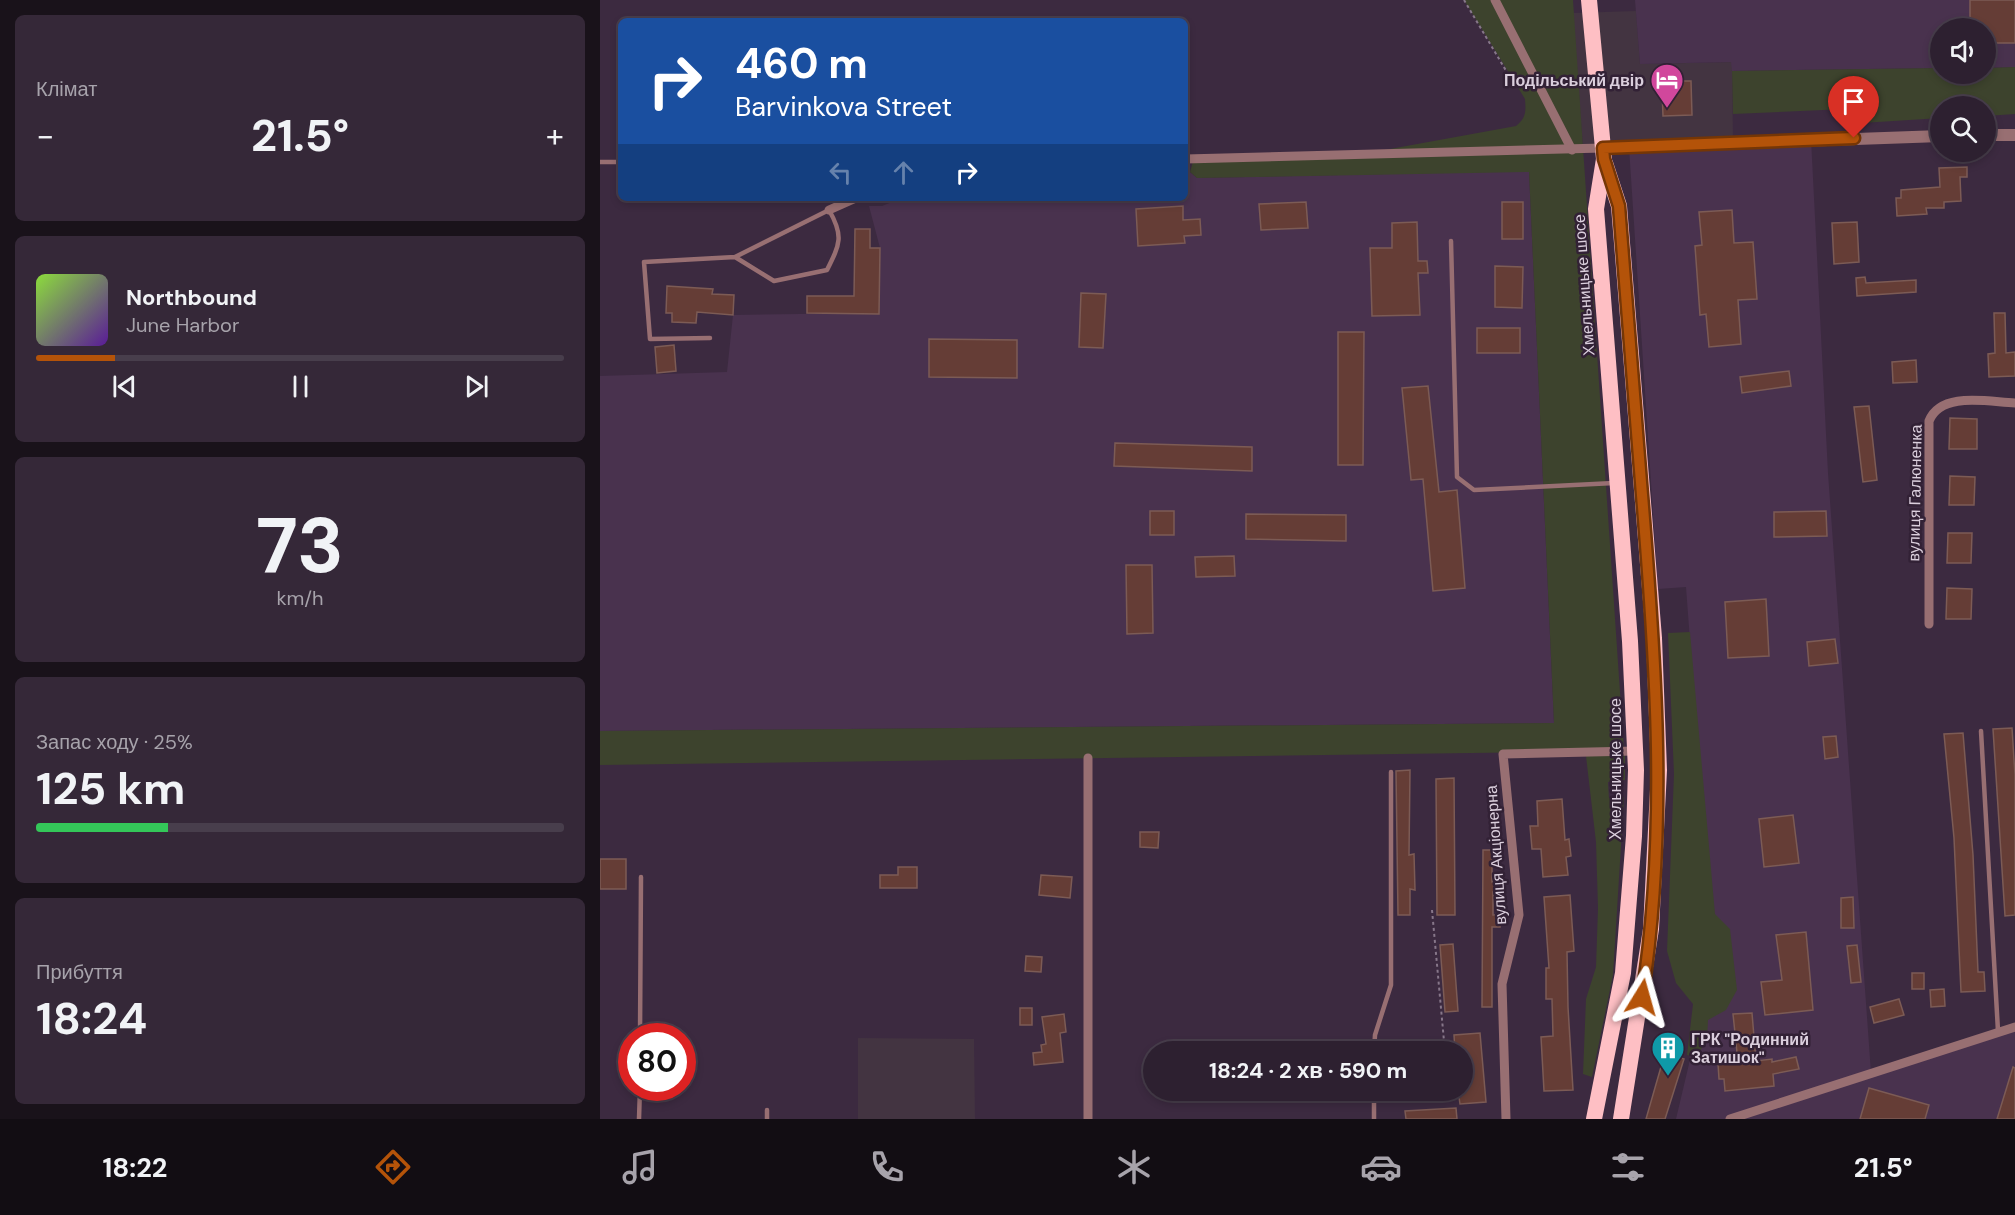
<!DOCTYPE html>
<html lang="uk">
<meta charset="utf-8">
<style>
:root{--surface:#2d2030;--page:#352838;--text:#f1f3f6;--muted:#a7a3ab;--line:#483e4c;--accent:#b45309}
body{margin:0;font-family:"DM Sans",sans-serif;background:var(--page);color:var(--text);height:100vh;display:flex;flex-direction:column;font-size:22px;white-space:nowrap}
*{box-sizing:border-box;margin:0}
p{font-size:20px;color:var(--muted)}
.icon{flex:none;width:33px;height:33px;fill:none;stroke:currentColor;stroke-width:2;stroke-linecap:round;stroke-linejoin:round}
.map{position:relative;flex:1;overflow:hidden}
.details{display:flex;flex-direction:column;gap:15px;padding:15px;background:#19121a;width:600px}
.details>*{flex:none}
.banner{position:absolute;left:18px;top:18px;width:570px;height:183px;border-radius:9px;box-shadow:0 3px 9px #0003,0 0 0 2px var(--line);background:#1a4fa0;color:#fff;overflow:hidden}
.tools{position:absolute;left:1330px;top:18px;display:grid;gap:12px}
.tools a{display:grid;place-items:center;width:66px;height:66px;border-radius:50%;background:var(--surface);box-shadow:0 3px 9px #0003,0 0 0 2px var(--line);font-size:30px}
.speed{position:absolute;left:18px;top:1023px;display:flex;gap:12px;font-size:30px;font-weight:700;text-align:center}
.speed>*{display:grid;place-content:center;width:78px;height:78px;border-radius:50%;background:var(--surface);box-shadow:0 3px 9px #0003,0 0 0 2px var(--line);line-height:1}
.speed .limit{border:9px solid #d22;background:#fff;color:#111}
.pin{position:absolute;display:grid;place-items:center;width:51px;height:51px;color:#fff;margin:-62px -26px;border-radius:50% 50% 50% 0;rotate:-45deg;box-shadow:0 0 6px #0007}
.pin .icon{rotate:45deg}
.me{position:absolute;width:66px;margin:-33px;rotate:8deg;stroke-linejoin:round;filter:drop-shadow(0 0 4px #0008)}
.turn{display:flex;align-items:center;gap:21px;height:126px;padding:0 18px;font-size:27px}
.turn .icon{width:78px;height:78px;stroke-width:2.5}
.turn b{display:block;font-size:42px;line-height:51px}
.lanes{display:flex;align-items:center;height:57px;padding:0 18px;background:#0003;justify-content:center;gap:30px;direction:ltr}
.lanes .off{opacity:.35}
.big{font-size:45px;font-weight:700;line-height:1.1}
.details .widget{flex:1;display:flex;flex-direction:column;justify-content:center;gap:9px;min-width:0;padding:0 21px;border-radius:9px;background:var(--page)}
.details .dial{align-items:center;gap:0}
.dial b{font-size:78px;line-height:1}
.song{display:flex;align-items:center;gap:18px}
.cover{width:72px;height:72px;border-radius:9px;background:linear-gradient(135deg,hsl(90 70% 55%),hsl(270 70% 35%))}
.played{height:6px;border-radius:3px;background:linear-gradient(90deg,var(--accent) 15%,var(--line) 15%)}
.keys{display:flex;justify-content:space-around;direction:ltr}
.heat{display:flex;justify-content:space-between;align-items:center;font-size:33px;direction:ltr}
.charge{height:9px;border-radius:4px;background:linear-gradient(90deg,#34c759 25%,var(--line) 0)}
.trip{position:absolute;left:543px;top:1041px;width:330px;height:60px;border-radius:30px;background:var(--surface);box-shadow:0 3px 9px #0003,0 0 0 2px var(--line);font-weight:700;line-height:60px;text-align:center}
.tab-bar{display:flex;height:96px;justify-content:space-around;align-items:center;background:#120d13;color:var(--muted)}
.tab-bar .icon{width:42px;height:42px}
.tab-bar .current{color:var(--accent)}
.tab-bar b{font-size:27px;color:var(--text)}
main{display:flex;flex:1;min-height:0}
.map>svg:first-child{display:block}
.commercial{fill:#433441}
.built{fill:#49324e}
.green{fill:#3d432d}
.building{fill:#653d36;stroke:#7c5b55;stroke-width:1.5}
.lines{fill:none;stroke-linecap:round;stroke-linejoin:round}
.path{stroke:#87778a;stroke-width:2;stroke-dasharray:3 3;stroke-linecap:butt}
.service{stroke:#986f72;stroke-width:4.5}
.minor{stroke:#986f72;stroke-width:9}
.tertiary{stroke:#986f72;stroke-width:12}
.trunk{stroke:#febfc4;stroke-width:16}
.route-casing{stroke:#753606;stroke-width:15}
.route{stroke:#b45309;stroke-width:10}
.labels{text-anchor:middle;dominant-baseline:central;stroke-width:5;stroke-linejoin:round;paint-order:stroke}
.poi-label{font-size:16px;font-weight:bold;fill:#dbcfdd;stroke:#322135;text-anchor:end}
.street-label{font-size:16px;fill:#dbcfdd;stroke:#322135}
</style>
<main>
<section class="details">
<div class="widget"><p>Клімат</p>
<div class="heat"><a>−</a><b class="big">21.5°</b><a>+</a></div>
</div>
<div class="widget">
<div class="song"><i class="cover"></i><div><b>Northbound</b><p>June Harbor</p></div></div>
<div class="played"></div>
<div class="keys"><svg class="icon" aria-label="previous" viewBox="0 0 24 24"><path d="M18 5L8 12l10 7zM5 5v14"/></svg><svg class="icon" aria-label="pause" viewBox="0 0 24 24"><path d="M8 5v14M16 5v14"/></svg><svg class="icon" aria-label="next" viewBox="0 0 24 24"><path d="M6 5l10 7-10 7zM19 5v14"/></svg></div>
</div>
<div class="widget dial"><b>73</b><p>km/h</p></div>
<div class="widget"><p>Запас ходу · 25%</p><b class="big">125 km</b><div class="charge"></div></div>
<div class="widget"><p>Прибуття</p><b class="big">18:24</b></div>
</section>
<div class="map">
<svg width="1415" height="1119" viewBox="0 0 1415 1119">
<rect width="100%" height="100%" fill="#3c2a40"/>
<g class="commercial">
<path d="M 1036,11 L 1040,64 L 1132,62 L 1133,143 L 983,149 L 973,13 Z"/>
<path d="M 258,1038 L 374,1039 L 375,1119 L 258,1119 Z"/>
</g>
<g class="built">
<path d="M 1035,0 L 1415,0 L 1415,67 L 1386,68 L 1386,28 L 1341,28 L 1341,68 L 1132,71 L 1131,62 L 1040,64 Z"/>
<path d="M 1211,139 L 1228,473 L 1271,1073 L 1415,1027 L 1415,1119 L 1076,1119 L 1089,1064 L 1096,1006 L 1117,1003 L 1086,587 L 1058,589 L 1029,147 Z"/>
<path d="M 929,171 L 954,723 L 0,731 L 0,376 L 127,372 L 133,315 L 279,313 L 280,248 L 269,206 L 282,206 L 302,198 L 585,198 L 585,172 L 590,172 L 597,178 Z"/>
</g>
<g class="green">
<path d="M 864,0 L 973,0 L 1024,751 L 0,765 L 0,731 L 954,723 L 929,172 L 597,178 L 590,172 L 594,158 L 757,155 L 916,126 C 926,118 926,112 925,99 Z"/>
<path d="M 1415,67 L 1415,114 L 1386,116 L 1386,106 L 1341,106 L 1341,118 L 1246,124 L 1246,109 L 1133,114 L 1132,71 L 1341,68 L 1341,74 L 1386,74 L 1386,68 Z"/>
<path d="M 1090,632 L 1115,914 L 1130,929 L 1137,990 L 1126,1010 L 1108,1020 L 1107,1040 L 1096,1057 L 1087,1055 L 1093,1004 L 1076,983 L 1067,951 L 1074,774 L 1068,633 Z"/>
<path d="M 1025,755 L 1025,780 L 1008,782 L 1009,798 L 1024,797 L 1013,975 L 992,1077 L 983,1074 L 986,999 L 996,967 L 998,908 L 996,842 L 986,756 Z"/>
</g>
<g class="building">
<path d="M 1370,0 L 1415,0 L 1415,43 L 1386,43 L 1386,28 L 1370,28 Z"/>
<path d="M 1081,77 L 1081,81 L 1091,81 L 1092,115 L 1063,116 L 1062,90 L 1059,91 L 1058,78 Z"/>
<path d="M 1367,167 L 1367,177 L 1360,177 L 1361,201 L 1344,202 L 1344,208 L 1326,208 L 1327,214 L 1297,216 L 1296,198 L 1301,198 L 1301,190 L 1340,187 L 1339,168 Z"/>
<path d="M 706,202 L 708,228 L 661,230 L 659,204 Z"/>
<rect x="902" y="202" width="21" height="37"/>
<path d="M 583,206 L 583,220 L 600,219 L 601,235 L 584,236 L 585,243 L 538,246 L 536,209 Z"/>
<path d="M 1132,210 L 1134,243 L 1153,242 L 1157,299 L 1138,300 L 1141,344 L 1109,347 L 1106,314 L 1100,315 L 1095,246 L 1102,245 L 1099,212 Z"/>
<path d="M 817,222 L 818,261 L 827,261 L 828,273 L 818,273 L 820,315 L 772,316 L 770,248 L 792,248 L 792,223 Z"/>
<path d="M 1257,222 L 1259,262 L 1234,264 L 1232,223 Z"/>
<path d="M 255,229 L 270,229 L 270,248 L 280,248 L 279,314 L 207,313 L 207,296 L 254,296 Z"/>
<path d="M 895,266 L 923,267 L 922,308 L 895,307 Z"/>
<path d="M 1265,277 L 1266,283 L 1316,280 L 1316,292 L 1257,296 L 1256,278 Z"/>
<path d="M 67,286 L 113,289 L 112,294 L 134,295 L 133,315 L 97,312 L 96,323 L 72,322 L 72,313 L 66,313 Z"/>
<path d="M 481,293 L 506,294 L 503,348 L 479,347 Z"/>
<path d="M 1394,313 L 1405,313 L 1406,353 L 1415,352 L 1415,376 L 1389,377 L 1388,354 L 1395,353 Z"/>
<rect x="877" y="328" width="43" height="25"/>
<path d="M 738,332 L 764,332 L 763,465 L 738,465 Z"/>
<path d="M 329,339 L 417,340 L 417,378 L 329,377 Z"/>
<path d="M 74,345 L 76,371 L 57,373 L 55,347 Z"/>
<path d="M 1316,360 L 1317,382 L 1293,383 L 1292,362 Z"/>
<path d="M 1189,371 L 1191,386 L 1142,393 L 1140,377 Z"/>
<path d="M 828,386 L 839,492 L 857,490 L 865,588 L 833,591 L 823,479 L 811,480 L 802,388 Z"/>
<path d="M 1269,406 L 1277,480 L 1263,482 L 1254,407 Z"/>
<path d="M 1350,418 L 1377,419 L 1377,449 L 1349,449 Z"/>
<path d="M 515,443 L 652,447 L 652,471 L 514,466 Z"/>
<path d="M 1350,476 L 1375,477 L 1374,505 L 1349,505 Z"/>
<rect x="550" y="511" width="24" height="24"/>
<path d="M 1226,511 L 1227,536 L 1174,537 L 1174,512 Z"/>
<path d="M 646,514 L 746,515 L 746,541 L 646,539 Z"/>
<path d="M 1348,533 L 1372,533 L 1371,563 L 1347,563 Z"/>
<path d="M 634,556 L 635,576 L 596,577 L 595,557 Z"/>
<path d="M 526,565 L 552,565 L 553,633 L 527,634 Z"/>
<path d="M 1347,588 L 1372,589 L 1371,619 L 1346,619 Z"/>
<path d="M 1166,599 L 1169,656 L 1128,658 L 1125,602 Z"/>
<path d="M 1235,639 L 1238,663 L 1209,666 L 1207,642 Z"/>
<path d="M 1412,728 L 1415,775 L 1415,915 L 1405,916 L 1393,729 Z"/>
<path d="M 1363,733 L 1373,855 L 1378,972 L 1384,972 L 1385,991 L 1361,992 L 1354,838 L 1344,734 Z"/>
<path d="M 1236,736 L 1238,757 L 1225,759 L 1223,737 Z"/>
<path d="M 810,770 L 809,855 L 814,854 L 815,890 L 810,889 L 810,915 L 798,915 L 796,771 Z"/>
<path d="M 854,778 L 855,915 L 837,915 L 836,779 Z"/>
<path d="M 962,799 L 965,840 L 969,839 L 971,856 L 966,857 L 968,875 L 943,877 L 941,849 L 932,849 L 930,826 L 938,826 L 937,801 Z"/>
<path d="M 1193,815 L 1199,863 L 1164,867 L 1159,819 Z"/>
<path d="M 540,832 L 559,832 L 558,848 L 540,847 Z"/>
<path d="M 883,850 L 892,850 L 892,882 L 899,882 L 899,892 L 893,892 L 893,915 L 900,915 L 900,927 L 892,927 L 892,1007 L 882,1007 Z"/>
<rect x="0" y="859" width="26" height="30"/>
<path d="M 298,867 L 317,867 L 317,888 L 280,888 L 280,875 L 298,875 Z"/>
<path d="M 441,875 L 472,877 L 470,898 L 439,895 Z"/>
<path d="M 970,895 L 974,951 L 967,952 L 968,1007 L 973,1090 L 944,1091 L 941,1037 L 953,1036 L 952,999 L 946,999 L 946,968 L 949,968 L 944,897 Z"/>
<path d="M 1253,897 L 1254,928 L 1241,928 L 1241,898 Z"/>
<path d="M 1206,932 L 1213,1010 L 1165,1015 L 1161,982 L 1182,980 L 1176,935 Z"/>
<path d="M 853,944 L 858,1011 L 845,1012 L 840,945 Z"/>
<path d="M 1257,945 L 1261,982 L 1251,983 L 1247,946 Z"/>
<path d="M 426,956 L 442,957 L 441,972 L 425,971 Z"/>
<rect x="1312" y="973" width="12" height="16"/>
<path d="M 1344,989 L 1345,1006 L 1331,1007 L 1330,990 Z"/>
<path d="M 1299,999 L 1304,1015 L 1274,1023 L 1270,1007 Z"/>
<rect x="420" y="1008" width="12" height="17"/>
<path d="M 1152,1013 L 1156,1061 L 1172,1059 L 1172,1062 L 1196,1057 L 1199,1069 L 1173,1074 L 1174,1086 L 1125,1091 L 1124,1079 L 1119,1079 L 1118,1064 L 1138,1062 L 1133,1014 Z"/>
<path d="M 464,1014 L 466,1032 L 460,1033 L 463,1062 L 434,1065 L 433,1053 L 442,1052 L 441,1045 L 446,1044 L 442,1017 Z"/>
<path d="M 880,1033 L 886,1102 L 860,1104 L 858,1090 L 862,1090 L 862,1052 L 855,1052 L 854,1035 Z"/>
<path d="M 1065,1053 L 1084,1059 L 1065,1119 L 1046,1119 Z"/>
<path d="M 1413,1067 L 1415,1068 L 1415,1119 L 1397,1119 Z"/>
<path d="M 1269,1088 L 1329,1105 L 1325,1119 L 1260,1119 Z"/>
<path d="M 856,1108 L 857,1119 L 806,1119 L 805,1111 Z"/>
</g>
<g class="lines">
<g class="path">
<path d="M 864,0 L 908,74 L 923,80"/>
<path d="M 832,910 L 845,1052"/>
<path d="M 783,1097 L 835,1090"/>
</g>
<g class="service">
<path d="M 0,162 L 21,162"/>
<path d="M 851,241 L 857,477 L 874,490 L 1014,483"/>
<path d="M 110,338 L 50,339 L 44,262 L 135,257 L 229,210 C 244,236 240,244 227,270 L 174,281 L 135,257"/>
<path d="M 1381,731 L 1398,1031"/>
<path d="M 40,1036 L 41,877"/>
<path d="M 774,1052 L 775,1035 L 791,985 L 791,772"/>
<path d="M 39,1119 L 40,1088"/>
<path d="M 167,1119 L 167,1110"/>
<path d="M 774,1119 L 774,1090"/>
</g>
<g class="minor">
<path d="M 895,0 L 972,150"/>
<path d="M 585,159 L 1003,148"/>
<path d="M 229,210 L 256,198"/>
<path d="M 1329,624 L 1329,421 C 1341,391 1388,402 1415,403"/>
<path d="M 488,1119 L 488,758"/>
<path d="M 906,1119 L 902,984 L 919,915 L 903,754 L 1035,751"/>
<path d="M 1130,1119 L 1415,1027"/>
</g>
<g class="tertiary">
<path d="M 1386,135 L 1415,135"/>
<path d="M 1003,148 L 1341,136"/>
</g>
<g class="trunk">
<path d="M 989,0 L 1004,159 L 996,209 L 1030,641 L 1036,770 L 1034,836 L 1023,973 L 994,1119"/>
<path d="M 1005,163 L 1019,206 L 1054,638 L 1059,770 L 1051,929 L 1021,1119"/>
</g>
</g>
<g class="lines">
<g class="route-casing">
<path id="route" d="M 1042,997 C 1068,830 1056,663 1042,495 C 1034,399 1027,302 1019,206 L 1004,159 L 1003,148 L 1254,138"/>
</g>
<use href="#route" class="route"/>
</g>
<defs>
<g id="hotel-pin" transform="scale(1.725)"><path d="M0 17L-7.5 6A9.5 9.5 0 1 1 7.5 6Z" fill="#d1479c" stroke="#322135"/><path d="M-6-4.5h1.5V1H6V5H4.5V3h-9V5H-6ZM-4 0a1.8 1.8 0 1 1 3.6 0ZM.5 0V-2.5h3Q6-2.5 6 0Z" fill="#fff"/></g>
<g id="building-pin" transform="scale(1.725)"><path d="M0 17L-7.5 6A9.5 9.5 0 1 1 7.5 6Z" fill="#0f9aa8" stroke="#322135"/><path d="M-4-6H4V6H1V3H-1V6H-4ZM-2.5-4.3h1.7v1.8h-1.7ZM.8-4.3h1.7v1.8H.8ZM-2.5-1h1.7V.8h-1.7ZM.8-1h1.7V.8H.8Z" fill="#fff"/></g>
</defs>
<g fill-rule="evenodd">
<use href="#hotel-pin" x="1067" y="80"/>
<use href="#building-pin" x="1068" y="1048"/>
</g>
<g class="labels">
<g class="poi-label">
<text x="1044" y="80">Подільський двір</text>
<text x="1091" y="1039" text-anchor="start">ГРК "Родинний<tspan x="1091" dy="18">Затишок"</tspan></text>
</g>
<g class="street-label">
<text transform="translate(984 285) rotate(-94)">Хмельницьке шосе</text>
<text transform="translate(1315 493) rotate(-89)">вулиця Галюненка</text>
<text transform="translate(1015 769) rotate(-90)">Хмельницьке шосе</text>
<text transform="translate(896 855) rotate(-94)">вулиця Акціонерна</text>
</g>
</g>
</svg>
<div class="tools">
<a><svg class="icon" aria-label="sound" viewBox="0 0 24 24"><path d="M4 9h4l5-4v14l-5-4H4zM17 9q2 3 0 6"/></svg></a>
<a><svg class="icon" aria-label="search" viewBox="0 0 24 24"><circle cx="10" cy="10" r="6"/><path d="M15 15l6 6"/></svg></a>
</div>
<div class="speed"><div class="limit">80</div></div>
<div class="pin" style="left:1254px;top:138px;background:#d93025"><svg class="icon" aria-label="arrive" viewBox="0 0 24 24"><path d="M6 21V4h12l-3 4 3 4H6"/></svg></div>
<svg class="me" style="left:1042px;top:997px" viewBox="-20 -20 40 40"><path d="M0-17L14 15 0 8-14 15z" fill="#b45309" stroke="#fff" stroke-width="4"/></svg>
<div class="trip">18:24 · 2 хв · 590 m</div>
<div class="banner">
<div class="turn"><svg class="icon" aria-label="right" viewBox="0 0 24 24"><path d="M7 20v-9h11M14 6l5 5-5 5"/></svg><div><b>460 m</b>Barvinkova Street</div></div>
<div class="lanes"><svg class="icon off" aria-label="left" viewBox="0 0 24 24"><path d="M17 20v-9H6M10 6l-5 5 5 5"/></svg><svg class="icon off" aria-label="ahead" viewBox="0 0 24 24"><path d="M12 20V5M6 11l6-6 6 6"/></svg><svg class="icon" aria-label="right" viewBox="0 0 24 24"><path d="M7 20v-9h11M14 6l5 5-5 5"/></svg></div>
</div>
</div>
</main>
<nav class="tab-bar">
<b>18:22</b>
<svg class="icon current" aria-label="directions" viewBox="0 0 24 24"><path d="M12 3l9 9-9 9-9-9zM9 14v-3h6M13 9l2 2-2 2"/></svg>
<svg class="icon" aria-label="music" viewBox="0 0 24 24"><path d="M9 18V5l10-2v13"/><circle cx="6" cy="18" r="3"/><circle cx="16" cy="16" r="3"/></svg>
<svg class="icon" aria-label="phone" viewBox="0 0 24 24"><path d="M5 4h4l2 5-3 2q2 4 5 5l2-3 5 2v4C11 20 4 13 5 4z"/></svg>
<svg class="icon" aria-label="climate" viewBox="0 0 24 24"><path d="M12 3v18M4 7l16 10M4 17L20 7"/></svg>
<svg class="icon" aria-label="car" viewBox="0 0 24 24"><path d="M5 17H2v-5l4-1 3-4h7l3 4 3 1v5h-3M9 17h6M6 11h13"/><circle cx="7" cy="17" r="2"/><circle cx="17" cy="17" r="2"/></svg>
<svg class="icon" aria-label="filters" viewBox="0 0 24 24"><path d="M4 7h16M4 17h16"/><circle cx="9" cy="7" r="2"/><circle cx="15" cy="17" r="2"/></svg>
<b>21.5°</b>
</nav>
